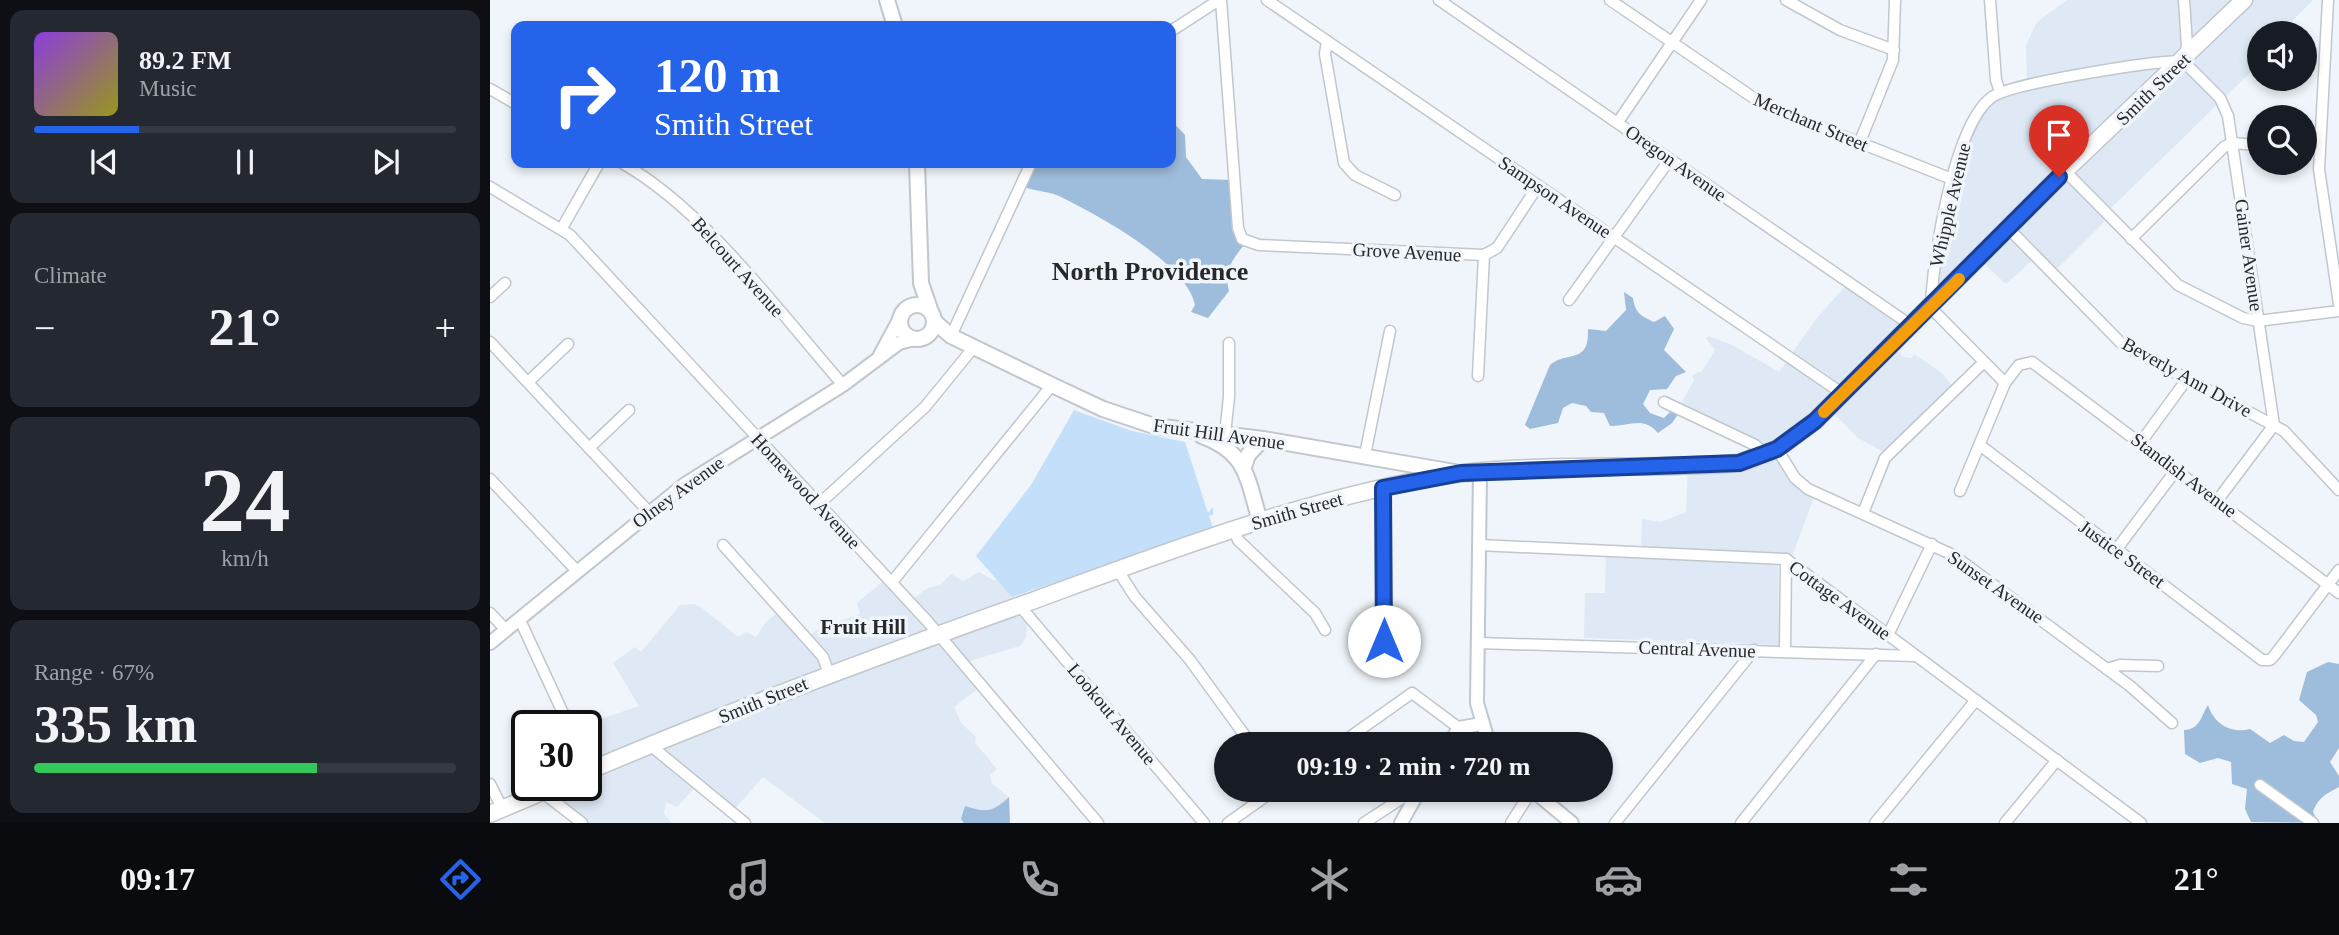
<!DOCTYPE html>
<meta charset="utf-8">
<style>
:root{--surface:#171b24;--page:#242831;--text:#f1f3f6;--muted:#9ea1a6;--line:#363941;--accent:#2563eb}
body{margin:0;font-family:Georgia,serif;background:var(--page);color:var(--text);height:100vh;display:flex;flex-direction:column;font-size:26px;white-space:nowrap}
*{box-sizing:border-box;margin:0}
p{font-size:23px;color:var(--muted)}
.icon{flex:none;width:38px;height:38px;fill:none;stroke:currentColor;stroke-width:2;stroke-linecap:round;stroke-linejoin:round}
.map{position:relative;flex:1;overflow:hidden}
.details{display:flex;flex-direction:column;gap:10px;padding:10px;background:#0d0f14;width:490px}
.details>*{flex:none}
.banner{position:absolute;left:21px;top:21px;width:665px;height:147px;border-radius:14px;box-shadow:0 4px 10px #0003;background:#2563eb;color:#fff;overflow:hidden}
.buttons{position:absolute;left:1757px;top:21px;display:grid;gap:14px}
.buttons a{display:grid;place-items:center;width:70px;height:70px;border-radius:50%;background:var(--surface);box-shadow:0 4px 10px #0003;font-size:35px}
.speed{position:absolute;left:21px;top:710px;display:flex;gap:14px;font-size:35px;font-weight:700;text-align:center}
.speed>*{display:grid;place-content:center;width:91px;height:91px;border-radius:50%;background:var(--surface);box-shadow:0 4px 10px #0003;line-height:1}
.speed .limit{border:4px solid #111;border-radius:10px;background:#fff;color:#111}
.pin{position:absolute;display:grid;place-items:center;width:60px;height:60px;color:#fff;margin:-72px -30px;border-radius:50% 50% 50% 0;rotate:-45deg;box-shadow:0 0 7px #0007}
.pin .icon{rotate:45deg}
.me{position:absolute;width:77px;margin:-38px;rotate:0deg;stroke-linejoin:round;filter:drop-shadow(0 0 5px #0008)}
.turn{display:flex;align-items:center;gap:24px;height:147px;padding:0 28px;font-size:32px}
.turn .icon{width:91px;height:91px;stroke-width:2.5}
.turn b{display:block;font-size:49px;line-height:60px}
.big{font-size:52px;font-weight:600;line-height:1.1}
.details .card{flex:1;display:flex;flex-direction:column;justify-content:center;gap:10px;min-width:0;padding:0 24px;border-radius:14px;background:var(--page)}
.details .dial{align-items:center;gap:0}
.dial b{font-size:91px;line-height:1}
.song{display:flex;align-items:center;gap:21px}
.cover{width:84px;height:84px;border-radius:10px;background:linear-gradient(135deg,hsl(270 70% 55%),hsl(60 70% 35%))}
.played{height:7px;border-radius:4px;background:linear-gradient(90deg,var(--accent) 25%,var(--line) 25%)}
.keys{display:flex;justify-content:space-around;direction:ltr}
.heat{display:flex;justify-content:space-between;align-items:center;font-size:38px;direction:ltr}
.charge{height:10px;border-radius:5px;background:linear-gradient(90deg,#34c759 67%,var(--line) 0)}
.trip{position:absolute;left:724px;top:732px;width:399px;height:70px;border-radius:35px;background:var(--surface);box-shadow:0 4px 10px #0003;font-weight:600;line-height:70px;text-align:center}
.dock{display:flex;height:112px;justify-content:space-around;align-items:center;background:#090b0e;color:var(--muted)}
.dock .icon{width:49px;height:49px}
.dock .on{color:var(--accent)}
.dock b{font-size:32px;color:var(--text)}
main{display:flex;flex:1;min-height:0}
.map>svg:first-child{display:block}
.built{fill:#dee9f5}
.green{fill:#c4dffa}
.forest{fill:#9ebcdb}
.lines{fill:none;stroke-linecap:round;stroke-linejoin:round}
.minor-casing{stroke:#c1c7cd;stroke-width:13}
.tertiary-casing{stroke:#c1c7cd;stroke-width:16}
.secondary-casing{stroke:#c1c7cd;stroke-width:18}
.primary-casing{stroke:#c1c7cd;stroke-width:19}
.minor{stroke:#fff;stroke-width:10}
.tertiary{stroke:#fff;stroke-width:12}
.secondary{stroke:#fff;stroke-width:14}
.primary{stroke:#fff;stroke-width:16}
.route-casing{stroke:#184099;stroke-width:18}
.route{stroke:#2563eb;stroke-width:12}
.slow{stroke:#f59e0b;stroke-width:12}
.labels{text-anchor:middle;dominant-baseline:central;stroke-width:7;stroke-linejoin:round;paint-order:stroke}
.street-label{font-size:19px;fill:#26282a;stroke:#eff5fa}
.neighbourhood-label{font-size:21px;font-weight:bold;fill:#26282a;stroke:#eff5fa}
.district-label{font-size:26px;font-weight:bold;fill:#26282a;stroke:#eff5fa}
</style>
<main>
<section class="details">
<div class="card">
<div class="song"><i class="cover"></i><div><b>89.2 FM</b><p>Music</p></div></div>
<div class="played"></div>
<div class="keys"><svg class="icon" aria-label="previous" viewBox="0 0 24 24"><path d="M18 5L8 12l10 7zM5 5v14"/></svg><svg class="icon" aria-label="pause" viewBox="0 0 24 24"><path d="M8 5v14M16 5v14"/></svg><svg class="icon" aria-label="next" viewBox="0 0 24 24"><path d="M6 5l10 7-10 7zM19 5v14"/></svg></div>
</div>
<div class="card"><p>Climate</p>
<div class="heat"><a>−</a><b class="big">21°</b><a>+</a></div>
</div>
<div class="card dial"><b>24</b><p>km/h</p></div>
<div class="card"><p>Range · 67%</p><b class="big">335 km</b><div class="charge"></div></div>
</section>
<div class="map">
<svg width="1849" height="823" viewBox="0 0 1849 823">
<rect width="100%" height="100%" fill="#eff5fa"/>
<g class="built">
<path d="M 1577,0 L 1823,0 L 1790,33 L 1769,33 L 1769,64 L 1621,208 L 1613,223 L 1562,274 L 1546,257 L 1516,284 L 1490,260 L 1440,299 L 1473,133 L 1480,117 L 1487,106 L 1506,90 L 1537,80 L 1536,45 L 1547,22 Z"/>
<path d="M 1359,282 L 1419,323 L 1401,344 L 1413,357 L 1422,358 L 1424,354 L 1452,373 L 1463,387 L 1397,454 L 1368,438 L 1338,407 L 1288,445 L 1296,466 L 1326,492 L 1301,559 L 1278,553 L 1151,548 L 1152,519 L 1171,522 L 1196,512 L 1198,465 L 1275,451 L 1193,410 L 1192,402 L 1204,380 L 1202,375 L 1212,371 L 1225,350 L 1216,338 L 1219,336 L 1242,345 L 1289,372 L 1326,319 Z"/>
<path d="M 1116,554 L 1288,561 L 1289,645 L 1094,638 L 1095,593 L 1115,593 Z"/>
<path d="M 489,572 L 503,580 L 512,579 L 517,582 L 526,603 L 538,615 L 536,637 L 530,646 L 480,661 L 466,653 L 490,687 L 464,707 L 471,723 L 486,737 L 485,743 L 507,769 L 500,775 L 502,784 L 519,797 L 506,809 L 471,819 L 474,823 L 335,823 L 273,777 L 242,812 L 206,786 L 187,807 L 176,802 L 174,814 L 182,823 L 93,823 L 53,789 L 61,786 L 96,786 L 96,726 L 90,726 L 149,706 L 123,663 L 145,647 L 151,652 L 190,605 L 204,604 L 212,608 L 248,637 L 256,632 L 266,637 L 275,623 L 290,610 L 315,639 L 330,628 L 370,614 L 367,603 L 397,578 L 422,600 L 436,589 L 450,585 L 461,574 L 473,581 Z"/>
</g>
<path class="green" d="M 584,410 L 642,431 L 695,442 L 718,513 L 723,507 L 723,515 L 719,516 L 723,528 L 522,597 L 486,556 L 541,485 Z"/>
<g class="forest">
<path d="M 682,121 L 695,135 L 696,157 L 712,179 L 741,180 L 746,229 L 757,241 C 744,258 733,269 739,291 L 718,318 L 701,312 L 705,305 C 697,263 606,214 569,196 C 555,190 543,192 528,184 L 537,163 L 681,163 Z"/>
<path d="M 1134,292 L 1143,298 C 1145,313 1151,316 1164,322 L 1175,316 L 1184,329 L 1174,350 L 1196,372 L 1186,376 L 1177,389 L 1160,390 L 1153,404 L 1160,413 L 1174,418 L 1182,410 L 1191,410 L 1182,423 L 1168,433 C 1153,416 1141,426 1120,426 L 1114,413 L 1101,412 L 1096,406 L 1082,403 L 1073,408 L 1068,423 L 1040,429 L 1035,425 L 1060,365 C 1079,350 1099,365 1098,329 L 1116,331 L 1136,310 Z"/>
<path d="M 1838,662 L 1849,664 L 1849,748 L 1840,762 L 1849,776 L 1849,787 C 1838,793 1828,797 1823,812 L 1829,823 L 1761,822 L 1755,809 L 1757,789 L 1742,784 L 1741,762 L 1728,758 L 1710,763 L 1695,754 L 1694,730 C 1711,729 1710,717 1718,705 C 1724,724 1741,734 1760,729 L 1780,743 L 1794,735 L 1804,741 L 1814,742 L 1828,722 L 1826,715 L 1809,700 L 1817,672 Z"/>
<path d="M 519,797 L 520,823 L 474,823 L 471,819 L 475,806 C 496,813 503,812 519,797 Z"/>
</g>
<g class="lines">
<g class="minor-casing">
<g id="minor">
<path d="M 731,0 L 748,228 L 752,239 L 769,245 L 994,255 L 1007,248 L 1048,186"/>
<path d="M 777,0 L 1353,394"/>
<path d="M 949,0 L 1422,326"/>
<path d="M 1120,0 L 1274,105 L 1462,179"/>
<path d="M 1296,0 L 1350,30 L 1404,50"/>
<path d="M 1500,0 L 1506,80 L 1510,92"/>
<path d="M 1694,0 L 1697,46 L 1695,54"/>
<path d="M 1838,0 L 1829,169 L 1849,304"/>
<path d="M 681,31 L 729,0"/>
<path d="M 837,41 L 835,54 L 854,163 L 865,175 L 905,195"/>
<path d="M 1693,61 L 1730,98 L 1738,116 L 1784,425 L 1727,501"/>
<path d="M 0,89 L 26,104"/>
<path d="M 1128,122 L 1211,0"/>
<path d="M 1369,144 L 1403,60 L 1405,0"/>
<path d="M 1815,148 L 1828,149"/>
<path d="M 132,163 C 214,209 290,313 353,385"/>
<path d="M 1575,171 L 1688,285 L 1753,318 L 1768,321 L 1849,311"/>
<path d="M 0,187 L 80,235 L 438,622 L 608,823"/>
<path d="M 72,228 L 109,163"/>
<path d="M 1519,229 L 1632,344 L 1794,431 L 1849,490"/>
<path d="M 1641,239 L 1734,147 L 1742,143 L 1769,145"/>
<path d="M 0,297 L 15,283"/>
<path d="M 1079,300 L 1180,159"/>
<path d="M 461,336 L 541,163"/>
<path d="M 0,342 L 158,511"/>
<path d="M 988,376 L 994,255"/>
<path d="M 38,382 L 78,344"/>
<path d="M 1515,383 L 1441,308 C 1442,261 1464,124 1502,97 C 1522,83 1659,62 1689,61"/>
<path d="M 1174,402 L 1265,445 L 1275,454"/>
<path d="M 735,434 L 739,397 L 739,343"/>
<path d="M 1651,442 L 1697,379"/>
<path d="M 1491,446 L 1772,660 L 1780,660 L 1784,656 L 1849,570"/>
<path d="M 99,448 L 139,410"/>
<path d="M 1287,449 L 1305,478 L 1318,489 L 1463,555 L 1640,686 L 1682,723"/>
<path d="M 875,455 L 900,331"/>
<path d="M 0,479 L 87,571"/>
<path d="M 893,488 L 894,641"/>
<path d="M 1470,491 L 1515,383 L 1529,365 L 1542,362 L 1849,593"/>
<path d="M 329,504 L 435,407 L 484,347"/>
<path d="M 1373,513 L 1395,458 L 1494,362"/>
<path d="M 744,530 L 748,540 L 825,613 L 835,630"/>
<path d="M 233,545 L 333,657 L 339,674"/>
<path d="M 989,545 L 1296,559 L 1651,823"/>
<path d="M 1626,550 L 1686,470"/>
<path d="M 627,569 L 645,597 L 700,660 L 761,744"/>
<path d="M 402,582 L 562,385"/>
<path d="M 529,605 L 714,823"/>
<path d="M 0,613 L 16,630"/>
<path d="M 29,618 L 79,726"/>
<path d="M 1398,635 L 1442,544"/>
<path d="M 988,643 L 1425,656"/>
<path d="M 1295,651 L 1296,559"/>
<path d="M 1617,669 L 1630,665 L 1668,666"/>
<path d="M 850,744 L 922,693 L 969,728"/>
<path d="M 160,745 L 255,823"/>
<path d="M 0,784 L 12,808"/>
<path d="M 1770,785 L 1823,823"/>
<path d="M 52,792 L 92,823"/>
<path d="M 738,823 L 786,789"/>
<path d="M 874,823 L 926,789"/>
<path d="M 1021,823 L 1042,790"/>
<path d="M 1125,823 L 1264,650"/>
<path d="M 1251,823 L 1386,654"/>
<path d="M 1385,823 L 1486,700"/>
<path d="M 1515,823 L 1567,760"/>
</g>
</g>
<g class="tertiary-casing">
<g id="tertiary">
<path d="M 390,355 L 411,316"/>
<path d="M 990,472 L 987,703 L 999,744"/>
<path d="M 0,643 L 195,484 L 353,385 L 409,343 L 425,339"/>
<path d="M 959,744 L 969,728 L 991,724"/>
<path d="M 1041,789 L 1082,823"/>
<path d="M 911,823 L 930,789"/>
</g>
</g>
<g class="secondary-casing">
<g id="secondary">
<path d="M 397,0 L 405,26"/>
<path d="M 427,163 L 431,283 L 441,312"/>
<circle cx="427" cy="322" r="17"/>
<path d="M 444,321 L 461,336 L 562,385 L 613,409 L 664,426 L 773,439 L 970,473"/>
<path d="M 712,436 C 758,453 757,479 770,521"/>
<path d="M 754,467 L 758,455 L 773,439"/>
</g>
</g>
<g class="primary-casing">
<g id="primary">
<path d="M 96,772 C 239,711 385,657 531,605 C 663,557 796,505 935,479 C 1034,460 1148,471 1249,463 L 1287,449 L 1325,421 L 1575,171 L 1754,0"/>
<path d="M 0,814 L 66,786"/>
</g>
</g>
<use href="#minor" class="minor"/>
<use href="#tertiary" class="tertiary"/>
<use href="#secondary" class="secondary"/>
<use href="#primary" class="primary"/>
</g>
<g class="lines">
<g class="route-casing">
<path id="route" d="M 894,641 L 893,488 L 971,473 L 1249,463 L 1287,449 L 1325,421 L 1569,177"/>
</g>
<use href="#route" class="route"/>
<path class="slow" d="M 1334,412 L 1469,279"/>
</g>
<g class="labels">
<g class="street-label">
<text transform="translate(1663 89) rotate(-44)">Smith Street</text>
<text transform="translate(1321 122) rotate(23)">Merchant Street</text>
<text transform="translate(1186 163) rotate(35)">Oregon Avenue</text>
<text transform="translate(1065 197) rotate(34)">Sampson Avenue</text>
<text transform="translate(1460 205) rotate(-77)">Whipple Avenue</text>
<text transform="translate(917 252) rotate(3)">Grove Avenue</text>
<text transform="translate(1759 255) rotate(82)">Gainer Avenue</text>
<text transform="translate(248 267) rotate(48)">Belcourt Avenue</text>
<text transform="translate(1697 377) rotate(29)">Beverly Ann Drive</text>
<text transform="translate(729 434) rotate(8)">Fruit Hill Avenue</text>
<text transform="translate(1694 475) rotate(37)">Standish Avenue</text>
<text transform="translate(316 491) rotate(47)">Homewood Avenue</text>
<text transform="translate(188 492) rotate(-36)">Olney Avenue</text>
<text transform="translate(807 511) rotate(-16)">Smith Street</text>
<text transform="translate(1632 554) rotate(36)">Justice Street</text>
<text transform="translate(1506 587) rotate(35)">Sunset Avenue</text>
<text transform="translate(1350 600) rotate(36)">Cottage Avenue</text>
<text transform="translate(1207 649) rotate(2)">Central Avenue</text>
<text transform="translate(273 700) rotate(-22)">Smith Street</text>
<text transform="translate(622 714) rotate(50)">Lookout Avenue</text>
</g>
<g class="neighbourhood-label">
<text x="373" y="627">Fruit Hill</text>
</g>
<g class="district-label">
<text x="660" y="271">North Providence</text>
</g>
</g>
</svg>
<div class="buttons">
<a><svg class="icon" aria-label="sound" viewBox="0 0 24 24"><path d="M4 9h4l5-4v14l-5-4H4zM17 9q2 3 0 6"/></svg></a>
<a><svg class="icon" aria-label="search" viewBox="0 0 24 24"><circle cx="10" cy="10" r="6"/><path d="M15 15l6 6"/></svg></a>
</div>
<div class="speed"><div class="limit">30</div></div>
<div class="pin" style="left:1569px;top:177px;background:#d93025"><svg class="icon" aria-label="arrive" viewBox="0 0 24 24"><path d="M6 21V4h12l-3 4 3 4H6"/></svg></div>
<svg class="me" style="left:894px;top:641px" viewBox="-20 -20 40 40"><circle r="19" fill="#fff"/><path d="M0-13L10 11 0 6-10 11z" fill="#2563eb"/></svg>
<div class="trip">09:19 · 2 min · 720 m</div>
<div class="banner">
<div class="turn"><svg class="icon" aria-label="right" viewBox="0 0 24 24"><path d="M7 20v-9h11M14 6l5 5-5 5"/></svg><div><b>120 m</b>Smith Street</div></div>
</div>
</div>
</main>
<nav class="dock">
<b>09:17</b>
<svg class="icon on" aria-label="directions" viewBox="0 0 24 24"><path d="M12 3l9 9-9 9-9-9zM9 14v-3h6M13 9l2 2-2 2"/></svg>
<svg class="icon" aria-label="music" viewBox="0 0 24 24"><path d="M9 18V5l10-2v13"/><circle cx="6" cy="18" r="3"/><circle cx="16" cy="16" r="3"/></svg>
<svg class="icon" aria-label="phone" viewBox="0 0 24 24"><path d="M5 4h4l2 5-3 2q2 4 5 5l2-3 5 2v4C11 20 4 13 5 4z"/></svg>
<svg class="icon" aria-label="climate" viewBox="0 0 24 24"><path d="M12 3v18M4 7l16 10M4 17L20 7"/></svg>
<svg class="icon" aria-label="car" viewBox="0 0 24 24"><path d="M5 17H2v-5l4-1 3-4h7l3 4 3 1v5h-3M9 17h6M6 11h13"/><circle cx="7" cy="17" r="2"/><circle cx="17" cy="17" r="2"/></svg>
<svg class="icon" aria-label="filters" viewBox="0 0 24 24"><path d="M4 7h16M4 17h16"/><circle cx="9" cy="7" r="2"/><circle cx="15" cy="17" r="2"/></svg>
<b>21°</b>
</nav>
